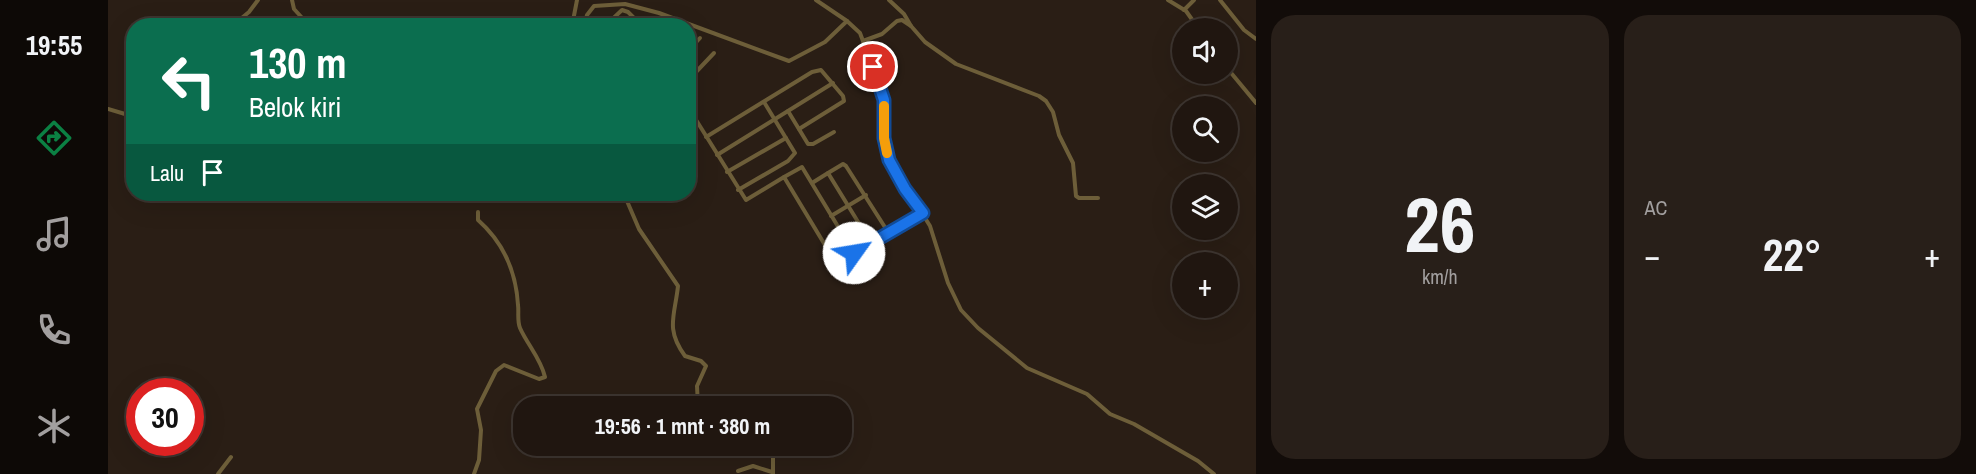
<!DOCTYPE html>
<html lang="id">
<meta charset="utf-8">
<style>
:root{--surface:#201610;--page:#281f19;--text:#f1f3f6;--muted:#a29f9f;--line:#3d3530;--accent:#0b8043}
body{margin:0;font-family:"Archivo Narrow",sans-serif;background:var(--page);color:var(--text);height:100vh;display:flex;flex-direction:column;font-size:22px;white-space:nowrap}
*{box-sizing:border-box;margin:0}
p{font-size:20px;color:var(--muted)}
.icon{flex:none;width:33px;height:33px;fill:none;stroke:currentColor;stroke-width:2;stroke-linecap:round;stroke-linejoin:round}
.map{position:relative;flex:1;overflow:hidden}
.details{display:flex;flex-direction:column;gap:15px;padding:15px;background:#120c09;width:720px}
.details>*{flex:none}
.top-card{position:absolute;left:18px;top:18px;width:570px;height:183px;border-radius:24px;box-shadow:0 6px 24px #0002,0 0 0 2px var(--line);background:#0b6e4f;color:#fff;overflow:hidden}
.tools{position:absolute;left:1064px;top:18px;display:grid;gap:12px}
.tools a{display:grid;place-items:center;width:66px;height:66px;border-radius:50%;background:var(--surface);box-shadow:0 6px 24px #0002,0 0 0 2px var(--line);font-size:30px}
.speed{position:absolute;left:18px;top:378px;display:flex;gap:12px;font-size:30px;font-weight:700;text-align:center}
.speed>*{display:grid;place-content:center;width:78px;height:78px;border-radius:50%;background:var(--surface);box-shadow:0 6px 24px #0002,0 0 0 2px var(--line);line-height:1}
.speed .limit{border:9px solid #d22;background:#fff;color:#111}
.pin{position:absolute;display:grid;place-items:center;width:51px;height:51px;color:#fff;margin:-26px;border:3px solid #fff;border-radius:50%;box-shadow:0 2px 6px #0007}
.me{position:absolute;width:66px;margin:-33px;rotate:58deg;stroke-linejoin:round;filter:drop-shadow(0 0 4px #0008)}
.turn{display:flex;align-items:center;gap:21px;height:126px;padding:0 24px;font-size:27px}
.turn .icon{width:78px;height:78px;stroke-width:2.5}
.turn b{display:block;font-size:42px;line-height:51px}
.then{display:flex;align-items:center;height:57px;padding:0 24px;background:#0003;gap:12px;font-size:22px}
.big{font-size:45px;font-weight:800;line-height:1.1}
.details .card{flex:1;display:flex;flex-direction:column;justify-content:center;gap:9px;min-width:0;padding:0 21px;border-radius:24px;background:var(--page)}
.details .dial{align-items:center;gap:0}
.dial b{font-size:78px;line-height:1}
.heat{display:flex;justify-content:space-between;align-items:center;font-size:33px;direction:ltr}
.details .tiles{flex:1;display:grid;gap:15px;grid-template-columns:repeat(2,1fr)}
.trip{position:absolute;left:405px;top:396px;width:339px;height:60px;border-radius:24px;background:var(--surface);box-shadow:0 6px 24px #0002,0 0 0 2px var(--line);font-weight:800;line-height:60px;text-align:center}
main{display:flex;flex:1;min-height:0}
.tab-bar{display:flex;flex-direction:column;width:108px;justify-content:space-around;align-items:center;background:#0d0906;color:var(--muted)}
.tab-bar .icon{width:42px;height:42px}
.tab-bar .on{color:var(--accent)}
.tab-bar b{font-size:27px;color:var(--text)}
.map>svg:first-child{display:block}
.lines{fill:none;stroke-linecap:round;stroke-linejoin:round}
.street{stroke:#6d5e39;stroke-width:4}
.route-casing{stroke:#114b97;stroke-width:15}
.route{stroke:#1a73e8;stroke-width:10}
.slow{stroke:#f59e0b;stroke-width:10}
</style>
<main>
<nav class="tab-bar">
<b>19:55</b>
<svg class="icon on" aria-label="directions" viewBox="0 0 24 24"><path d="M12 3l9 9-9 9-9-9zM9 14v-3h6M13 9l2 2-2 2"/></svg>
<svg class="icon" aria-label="music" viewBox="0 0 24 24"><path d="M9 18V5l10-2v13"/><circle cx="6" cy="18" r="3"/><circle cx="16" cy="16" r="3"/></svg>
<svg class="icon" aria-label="phone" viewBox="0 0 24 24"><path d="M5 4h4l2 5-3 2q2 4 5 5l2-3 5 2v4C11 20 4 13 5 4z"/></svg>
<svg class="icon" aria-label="climate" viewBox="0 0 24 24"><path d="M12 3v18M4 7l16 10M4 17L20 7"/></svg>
</nav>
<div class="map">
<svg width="1148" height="474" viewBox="0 0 1148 474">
<rect width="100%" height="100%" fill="#2a1e15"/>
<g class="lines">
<g class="street">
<path d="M 184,0 L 186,9 L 197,21"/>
<path d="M 708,0 L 739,21 L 752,33 L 774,92 L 776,138 L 781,160 L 822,226 L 840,283 L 853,310 L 870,328 L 919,368 L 979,394 L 1002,414 L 1026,424 L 1090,461 L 1106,474"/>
<path d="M 781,0 L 796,14 L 803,26"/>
<path d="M 1060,0 L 1078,11 L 1090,28"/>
<path d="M 1112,0 L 1136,30 L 1148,39"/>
<path d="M 1076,10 L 1086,0"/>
<path d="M 124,26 L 141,12 L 150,0"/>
<path d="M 464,26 L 469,0"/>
<path d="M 476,26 L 479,15 L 486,6 L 517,4 L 551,13 L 681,61 L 717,42 L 739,21"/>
<path d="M 497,26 L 514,10 L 520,12 L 534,26"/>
<path d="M 755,41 L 774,34 L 789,21 L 794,20 L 803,26 L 817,42 L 848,64 L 931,96 L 938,101 L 945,112 L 951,135 L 965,163 L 968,196 L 971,198 L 990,198"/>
<path d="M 580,51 L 592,38"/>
<path d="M 580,68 L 588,72 L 606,53"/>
<path d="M 1119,68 L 1148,103"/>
<path d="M 580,81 L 583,78"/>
<path d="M 580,107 L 638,200 L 676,177 L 726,260 L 731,261 L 746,253"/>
<path d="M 0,109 L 17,114 L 26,114"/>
<path d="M 680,111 L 700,144 L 705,144 L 726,132"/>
<path d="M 598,137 L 704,72 L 713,70 L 735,96 L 736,101 L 691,129"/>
<path d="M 609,155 L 725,83"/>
<path d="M 619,172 L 678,138"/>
<path d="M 720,173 L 735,164 L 738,166 L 780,232"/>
<path d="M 676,177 L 694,167 L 746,253 L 815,213"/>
<path d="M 704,183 L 720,173 L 763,243"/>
<path d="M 630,190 L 680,161 L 687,153 L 656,102"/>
<path d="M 516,194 L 531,229 L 570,286 C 567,315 557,329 577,356 L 593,361 L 598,366 L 589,386 L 590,406"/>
<path d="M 723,216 L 758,195"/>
<path d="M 663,446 L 665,451 L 665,474"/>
<path d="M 630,471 L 645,466 L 664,472"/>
<path d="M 110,474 L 123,457"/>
<path d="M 366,474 L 371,460 L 373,430 L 369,409 L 388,371 L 396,365 L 431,379 L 437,377 C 433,359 419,344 412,328 C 409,321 411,312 410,305 C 408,271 396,243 370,220 L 370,212"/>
</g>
</g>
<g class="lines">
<g class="route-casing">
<path id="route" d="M 746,253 L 815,213 L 797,189 L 781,160 L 776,138 L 776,100 L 765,67"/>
</g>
<use href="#route" class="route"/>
<path class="slow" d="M 776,106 L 776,138 L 779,153"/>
</g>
</svg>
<div class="tools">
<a><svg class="icon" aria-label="sound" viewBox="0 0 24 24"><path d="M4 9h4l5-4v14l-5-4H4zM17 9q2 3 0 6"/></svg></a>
<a><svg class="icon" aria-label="search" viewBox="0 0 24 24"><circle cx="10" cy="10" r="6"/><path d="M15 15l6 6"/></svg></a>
<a><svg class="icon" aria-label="layers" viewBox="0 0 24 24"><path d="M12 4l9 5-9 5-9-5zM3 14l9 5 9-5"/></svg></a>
<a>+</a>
</div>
<div class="speed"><div class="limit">30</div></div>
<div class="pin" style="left:765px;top:67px;background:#d93025"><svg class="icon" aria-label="arrive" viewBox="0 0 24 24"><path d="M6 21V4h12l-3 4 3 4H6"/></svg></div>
<svg class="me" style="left:746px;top:253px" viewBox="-20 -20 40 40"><circle r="19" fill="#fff"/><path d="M0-13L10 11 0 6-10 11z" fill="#1a73e8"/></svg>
<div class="trip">19:56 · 1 mnt · 380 m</div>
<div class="top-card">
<div class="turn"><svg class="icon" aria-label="left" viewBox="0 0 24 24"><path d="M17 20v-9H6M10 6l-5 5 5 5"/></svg><div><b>130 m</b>Belok kiri</div></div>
<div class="then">Lalu<svg class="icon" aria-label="arrive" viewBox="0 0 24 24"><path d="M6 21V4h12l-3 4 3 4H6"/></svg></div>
</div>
</div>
<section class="details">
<div class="tiles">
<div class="card dial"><b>26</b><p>km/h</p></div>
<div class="card"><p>AC</p>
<div class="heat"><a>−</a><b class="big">22°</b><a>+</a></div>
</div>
</div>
</section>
</main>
